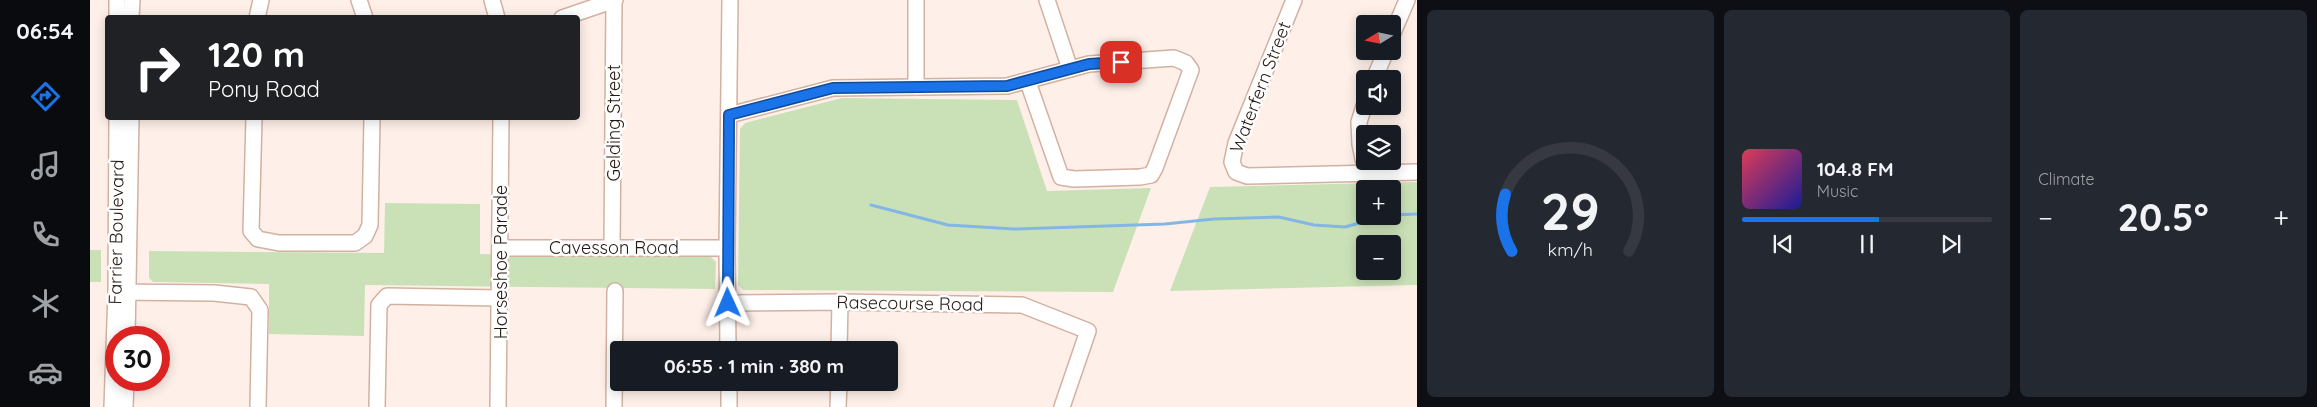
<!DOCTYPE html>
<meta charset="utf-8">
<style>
:root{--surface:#171b24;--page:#242831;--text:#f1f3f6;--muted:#9ea1a6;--line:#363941;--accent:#1a73e8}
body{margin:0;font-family:Quicksand,sans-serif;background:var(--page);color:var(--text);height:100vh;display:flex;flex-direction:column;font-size:19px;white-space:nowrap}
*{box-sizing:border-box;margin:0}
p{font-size:16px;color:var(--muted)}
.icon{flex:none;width:28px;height:28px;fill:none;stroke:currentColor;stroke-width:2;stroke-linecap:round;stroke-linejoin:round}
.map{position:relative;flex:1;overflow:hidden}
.drawer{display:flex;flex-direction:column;gap:10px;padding:10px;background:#0d0f14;width:900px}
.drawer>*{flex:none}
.banner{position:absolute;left:15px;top:15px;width:475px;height:105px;border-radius:5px;box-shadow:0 2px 12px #0003;background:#202124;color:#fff;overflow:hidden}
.needle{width:32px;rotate:260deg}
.tools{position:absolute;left:1266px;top:15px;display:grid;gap:10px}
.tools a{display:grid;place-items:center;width:45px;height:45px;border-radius:5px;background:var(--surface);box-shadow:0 2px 12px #0003;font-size:25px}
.speed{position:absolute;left:15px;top:326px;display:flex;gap:10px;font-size:25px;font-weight:700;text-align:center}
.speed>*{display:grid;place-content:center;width:65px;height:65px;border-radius:50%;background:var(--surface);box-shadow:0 2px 12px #0003;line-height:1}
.speed .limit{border:8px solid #d22;background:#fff;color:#111}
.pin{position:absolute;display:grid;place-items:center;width:42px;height:42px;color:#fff;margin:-21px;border-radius:10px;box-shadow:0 2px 8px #0006}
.me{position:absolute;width:55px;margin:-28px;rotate:359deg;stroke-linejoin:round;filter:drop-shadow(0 0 4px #0008)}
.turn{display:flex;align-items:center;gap:18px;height:105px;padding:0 20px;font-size:22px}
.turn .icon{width:65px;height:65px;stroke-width:2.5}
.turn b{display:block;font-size:35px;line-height:42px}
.big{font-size:38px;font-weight:800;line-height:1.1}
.drawer .tile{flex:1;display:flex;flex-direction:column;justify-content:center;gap:8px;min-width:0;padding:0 18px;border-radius:8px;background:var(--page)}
.drawer .dial{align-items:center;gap:0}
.dial svg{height:130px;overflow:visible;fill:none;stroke:var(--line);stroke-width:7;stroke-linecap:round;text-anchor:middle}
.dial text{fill:var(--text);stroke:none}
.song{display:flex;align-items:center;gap:15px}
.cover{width:60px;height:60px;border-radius:8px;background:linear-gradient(135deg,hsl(350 70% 55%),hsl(240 70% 35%))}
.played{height:5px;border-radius:2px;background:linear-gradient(90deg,var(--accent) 55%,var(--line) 55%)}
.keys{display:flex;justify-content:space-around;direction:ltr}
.heat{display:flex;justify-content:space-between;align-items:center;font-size:28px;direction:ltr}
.drawer .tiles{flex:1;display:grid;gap:10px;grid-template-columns:repeat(3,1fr)}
.trip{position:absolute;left:520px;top:341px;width:288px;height:50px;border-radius:5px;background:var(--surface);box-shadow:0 2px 12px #0003;font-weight:800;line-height:50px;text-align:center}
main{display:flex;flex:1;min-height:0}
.tabs{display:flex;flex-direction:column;width:90px;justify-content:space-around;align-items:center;background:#090b0e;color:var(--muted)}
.tabs .icon{width:35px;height:35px}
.tabs .selected{color:var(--accent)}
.tabs b{font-size:22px;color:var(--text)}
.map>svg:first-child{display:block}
.green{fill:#cae1b7;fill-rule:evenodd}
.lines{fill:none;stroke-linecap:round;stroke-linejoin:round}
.stream{stroke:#83b6e6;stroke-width:3}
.minor-casing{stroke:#d2b1a0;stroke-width:18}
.minor{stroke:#fff;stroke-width:15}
.route-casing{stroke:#114b97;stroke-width:12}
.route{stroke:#1a73e8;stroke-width:9}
.labels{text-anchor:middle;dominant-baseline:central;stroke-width:5;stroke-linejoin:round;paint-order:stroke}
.street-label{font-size:18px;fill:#241812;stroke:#fff}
</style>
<main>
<nav class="tabs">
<b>06:54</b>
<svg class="icon selected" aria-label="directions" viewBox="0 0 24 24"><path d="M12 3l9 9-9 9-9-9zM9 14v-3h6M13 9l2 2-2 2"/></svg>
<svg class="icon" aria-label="music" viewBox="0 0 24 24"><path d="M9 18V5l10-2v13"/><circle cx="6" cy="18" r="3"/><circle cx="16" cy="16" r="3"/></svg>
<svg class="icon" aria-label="phone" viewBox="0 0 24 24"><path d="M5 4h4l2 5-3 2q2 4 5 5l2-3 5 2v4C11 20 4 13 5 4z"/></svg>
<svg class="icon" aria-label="climate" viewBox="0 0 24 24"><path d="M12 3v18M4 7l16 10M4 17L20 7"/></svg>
<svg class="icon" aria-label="car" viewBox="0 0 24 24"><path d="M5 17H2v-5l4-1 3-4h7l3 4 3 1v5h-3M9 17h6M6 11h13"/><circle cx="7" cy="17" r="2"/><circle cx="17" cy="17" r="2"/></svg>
</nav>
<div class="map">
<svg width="1327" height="407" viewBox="0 0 1327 407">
<rect width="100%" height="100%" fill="#fef0e9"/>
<g class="green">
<path d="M 752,98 L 927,100 L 957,191 L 1061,188 L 1023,292 L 653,290 L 648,285 L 650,129 L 655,123 Z"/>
<path d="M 1327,182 L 1327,285 L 1080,291 L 1120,187 ZM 1275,189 L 1302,189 L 1302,216 L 1275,216 ZM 1275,244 L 1302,244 L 1302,271 L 1275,271 Z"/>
<path d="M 295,203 L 390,204 L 390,254 L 621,257 L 626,262 L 625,289 L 275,285 L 274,336 L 179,334 L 179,284 L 63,282 L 59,278 L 59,251 L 294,253 Z"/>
<rect x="0" y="250" width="11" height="32"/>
</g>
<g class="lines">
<g class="stream">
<path d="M 781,205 L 858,225 L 924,229 L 1075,224 L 1124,219 L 1189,217 L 1224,225 L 1255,227 L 1294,216"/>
<path d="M 1302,215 L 1327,214"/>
</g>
<g class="minor-casing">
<g id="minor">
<path d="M 269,0 L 275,18"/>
<path d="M 402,0 L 407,18"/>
<path d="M 826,0 L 826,87"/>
<path d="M 957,0 L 980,69"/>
<path d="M 1204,0 L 1146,143 L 1142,162 L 1146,172 L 1157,176 L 1327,172"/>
<path d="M 27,18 L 27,0"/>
<path d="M 41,18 L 42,0"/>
<path d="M 167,18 L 171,0"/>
<path d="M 472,18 L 525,0"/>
<path d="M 1302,35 L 1317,0"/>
<path d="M 1284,79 L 1296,51"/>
<path d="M 1275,103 L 1269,122 L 1270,144 L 1276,173"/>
<path d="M 639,115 L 743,88 L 917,86 L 999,64 L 1084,58 L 1096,63 L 1101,70 L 1065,168 L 1061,175 L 1050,177 L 984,179 L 971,177 L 938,82"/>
<path d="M 164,118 L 161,231 L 168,239 L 189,243 L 265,243 L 275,236 L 280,225 L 282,118"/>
<path d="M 522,246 L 524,0"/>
<path d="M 410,248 L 637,248"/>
<path d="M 26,292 L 124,293 L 161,297 L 170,310 L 168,407"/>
<path d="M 638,303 L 750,302 L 932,305 L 998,331 L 972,407"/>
<path d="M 37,338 L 41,118"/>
<path d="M 638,350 L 637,248 L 640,0"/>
<path d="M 749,350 L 750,302"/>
<path d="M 639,382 L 639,407"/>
<path d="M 22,407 L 26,292 L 27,118"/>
<path d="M 35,407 L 36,380"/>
<path d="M 287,407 L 289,305 L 297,296 L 410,298"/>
<path d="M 408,407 L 411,118"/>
<path d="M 524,407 L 525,291"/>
<path d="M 748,407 L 749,382"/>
</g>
</g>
<use href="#minor" class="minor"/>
</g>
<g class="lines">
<g class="route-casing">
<path id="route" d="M 638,303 L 639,115 L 743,88 L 917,86 L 999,64 L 1031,62"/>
</g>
<use href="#route" class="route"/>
</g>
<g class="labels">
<g class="street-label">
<text transform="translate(1170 87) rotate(-69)">Waterfern Street</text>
<text transform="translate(523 123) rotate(-90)">Gelding Street</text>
<text transform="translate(26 232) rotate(-89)">Farrier Boulevard</text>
<text x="524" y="247">Cavesson Road</text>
<text transform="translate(410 262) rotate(-90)">Horseshoe Parade</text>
<text transform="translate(820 303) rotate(1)">Rasecourse Road</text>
</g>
</g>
</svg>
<div class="tools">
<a><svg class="needle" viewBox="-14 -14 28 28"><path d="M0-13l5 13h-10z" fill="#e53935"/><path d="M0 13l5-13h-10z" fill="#9ea1a6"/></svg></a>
<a><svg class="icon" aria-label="sound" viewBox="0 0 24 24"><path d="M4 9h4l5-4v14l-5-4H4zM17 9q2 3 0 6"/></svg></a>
<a><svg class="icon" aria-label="layers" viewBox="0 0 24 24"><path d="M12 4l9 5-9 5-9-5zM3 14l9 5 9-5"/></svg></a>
<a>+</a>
<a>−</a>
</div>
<div class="speed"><div class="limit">30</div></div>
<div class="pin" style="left:1031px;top:62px;background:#d93025"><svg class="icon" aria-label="arrive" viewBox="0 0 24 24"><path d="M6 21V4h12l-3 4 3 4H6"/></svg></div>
<svg class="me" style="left:638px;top:303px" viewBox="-20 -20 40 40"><path d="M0-17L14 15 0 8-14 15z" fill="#1a73e8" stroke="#fff" stroke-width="4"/></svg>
<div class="trip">06:55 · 1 min · 380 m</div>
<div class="banner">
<div class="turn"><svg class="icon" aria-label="right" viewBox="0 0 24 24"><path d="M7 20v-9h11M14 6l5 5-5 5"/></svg><div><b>120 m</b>Pony Road</div></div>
</div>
</div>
<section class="drawer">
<div class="tiles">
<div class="tile dial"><svg viewBox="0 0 100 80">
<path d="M14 69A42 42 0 1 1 86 69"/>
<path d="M14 69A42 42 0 0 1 10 34" stroke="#1a73e8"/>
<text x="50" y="56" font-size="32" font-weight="700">29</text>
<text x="50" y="72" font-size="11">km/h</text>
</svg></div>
<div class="tile">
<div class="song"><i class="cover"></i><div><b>104.8 FM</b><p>Music</p></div></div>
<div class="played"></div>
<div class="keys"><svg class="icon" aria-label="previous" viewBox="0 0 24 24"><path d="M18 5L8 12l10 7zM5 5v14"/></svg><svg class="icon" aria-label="pause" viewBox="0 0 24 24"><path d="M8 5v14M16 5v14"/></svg><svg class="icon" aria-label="next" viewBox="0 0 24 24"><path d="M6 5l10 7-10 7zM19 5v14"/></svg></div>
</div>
<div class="tile"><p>Climate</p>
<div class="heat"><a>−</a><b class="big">20.5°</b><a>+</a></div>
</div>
</div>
</section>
</main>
